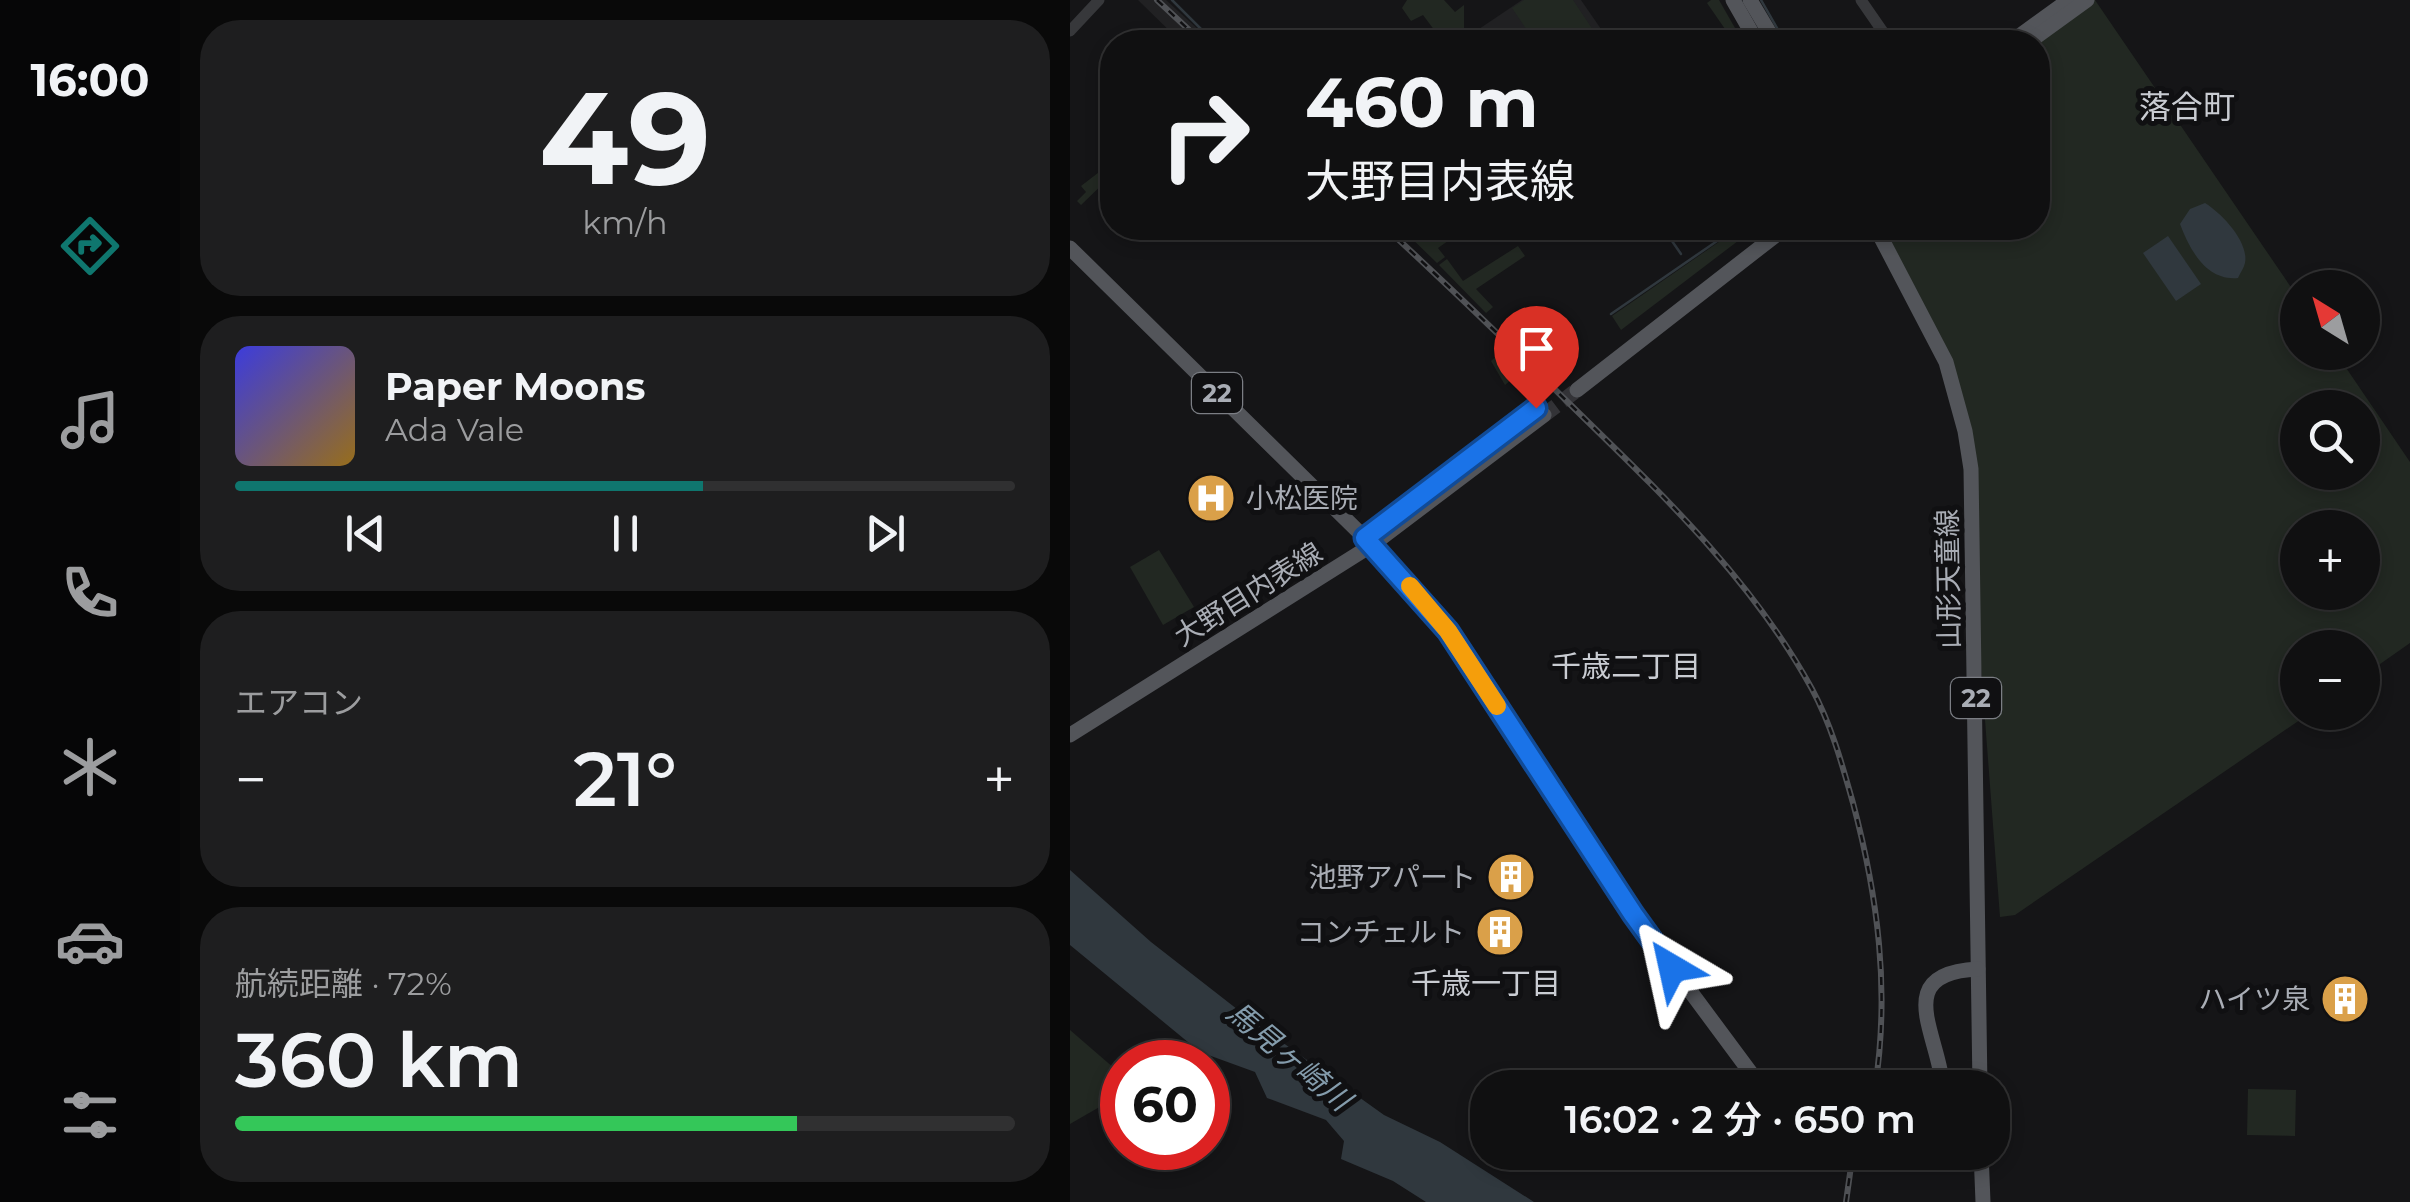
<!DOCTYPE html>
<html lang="ja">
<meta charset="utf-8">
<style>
:root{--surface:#101011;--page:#1e1e1f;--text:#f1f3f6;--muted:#9c9d9f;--line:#303031;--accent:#0f766e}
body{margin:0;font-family:Montserrat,"Noto Sans JP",sans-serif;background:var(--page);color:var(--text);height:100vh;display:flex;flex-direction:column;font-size:38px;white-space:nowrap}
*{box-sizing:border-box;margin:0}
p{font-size:32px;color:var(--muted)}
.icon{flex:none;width:55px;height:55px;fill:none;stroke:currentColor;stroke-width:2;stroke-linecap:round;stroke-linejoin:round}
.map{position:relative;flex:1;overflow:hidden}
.details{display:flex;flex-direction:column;gap:20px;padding:20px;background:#090909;width:890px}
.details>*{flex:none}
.banner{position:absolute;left:30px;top:30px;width:950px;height:210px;border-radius:40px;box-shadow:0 5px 15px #0003,0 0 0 2px var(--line);background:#101011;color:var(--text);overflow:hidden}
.needle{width:65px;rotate:323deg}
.buttons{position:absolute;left:1210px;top:270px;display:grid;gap:20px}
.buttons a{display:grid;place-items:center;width:100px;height:100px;border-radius:50%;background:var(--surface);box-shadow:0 5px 15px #0003,0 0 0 2px var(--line);font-size:50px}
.speed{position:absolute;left:30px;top:1040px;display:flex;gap:20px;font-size:50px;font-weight:700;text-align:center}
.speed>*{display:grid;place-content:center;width:130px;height:130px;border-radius:50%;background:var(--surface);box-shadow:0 5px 15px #0003,0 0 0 2px var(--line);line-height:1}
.speed .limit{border:15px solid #d22;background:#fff;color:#111}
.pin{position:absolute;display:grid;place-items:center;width:85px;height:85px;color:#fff;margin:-102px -42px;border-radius:50% 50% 50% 0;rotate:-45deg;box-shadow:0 0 10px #0007}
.pin .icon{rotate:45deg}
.me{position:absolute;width:110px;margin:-55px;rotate:324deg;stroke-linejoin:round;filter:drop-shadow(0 0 8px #0008)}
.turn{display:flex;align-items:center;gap:35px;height:210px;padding:0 40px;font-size:45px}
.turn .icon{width:130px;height:130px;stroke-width:2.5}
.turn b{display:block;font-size:70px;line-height:85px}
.big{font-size:75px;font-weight:600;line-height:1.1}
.details .card{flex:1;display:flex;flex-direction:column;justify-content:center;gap:15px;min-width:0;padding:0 35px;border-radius:40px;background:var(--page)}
.details .dial{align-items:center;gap:0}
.dial b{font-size:130px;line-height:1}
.song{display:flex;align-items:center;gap:30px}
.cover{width:120px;height:120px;border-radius:15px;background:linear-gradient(135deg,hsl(240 70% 55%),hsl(40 70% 35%))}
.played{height:10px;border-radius:5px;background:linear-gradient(90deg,var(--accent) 60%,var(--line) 60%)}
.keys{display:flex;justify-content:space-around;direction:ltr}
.heat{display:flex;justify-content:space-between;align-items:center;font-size:55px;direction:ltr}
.charge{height:15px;border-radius:8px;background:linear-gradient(90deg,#34c759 72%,var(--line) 0)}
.trip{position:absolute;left:400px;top:1070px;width:540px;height:100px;border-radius:40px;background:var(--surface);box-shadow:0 5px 15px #0003,0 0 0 2px var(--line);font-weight:600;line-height:100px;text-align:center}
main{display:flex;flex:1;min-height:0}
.tab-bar{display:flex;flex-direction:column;width:180px;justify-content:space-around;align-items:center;background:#060607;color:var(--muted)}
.tab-bar .icon{width:70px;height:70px}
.tab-bar .current{color:var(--accent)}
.tab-bar b{font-size:45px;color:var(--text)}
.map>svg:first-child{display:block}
.built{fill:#212123}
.green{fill:#222822;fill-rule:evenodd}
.water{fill:#30383e}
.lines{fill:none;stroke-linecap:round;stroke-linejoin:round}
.stream{stroke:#30383e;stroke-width:2.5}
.major-tunnel{stroke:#333337;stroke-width:15;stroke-dasharray:15 8;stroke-linecap:butt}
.minor{stroke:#37383b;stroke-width:11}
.major{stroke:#53555a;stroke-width:15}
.rail-casing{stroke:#505256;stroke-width:6}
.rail{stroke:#101012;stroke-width:2.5;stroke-dasharray:8;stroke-linecap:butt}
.route-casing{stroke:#114b97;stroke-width:25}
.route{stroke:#1a73e8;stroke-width:18}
.slow{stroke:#f59e0b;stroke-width:18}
.labels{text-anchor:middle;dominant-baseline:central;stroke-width:10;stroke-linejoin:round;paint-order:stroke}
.shield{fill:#101012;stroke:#7b7e84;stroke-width:2.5}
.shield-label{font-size:25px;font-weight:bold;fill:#a9adb5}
.poi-label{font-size:28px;fill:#a9adb5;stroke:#101012;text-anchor:end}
.street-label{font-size:28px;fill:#a9adb5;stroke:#101012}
.neighbourhood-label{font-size:30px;fill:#c9ccd2;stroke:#101012}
.water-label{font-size:30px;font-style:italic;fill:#849cac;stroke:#101012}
.quarter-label{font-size:32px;fill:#c9ccd2;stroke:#101012}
</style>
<main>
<nav class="tab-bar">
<b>16:00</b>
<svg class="icon current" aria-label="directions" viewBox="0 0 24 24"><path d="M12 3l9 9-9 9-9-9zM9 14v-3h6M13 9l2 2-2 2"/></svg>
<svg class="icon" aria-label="music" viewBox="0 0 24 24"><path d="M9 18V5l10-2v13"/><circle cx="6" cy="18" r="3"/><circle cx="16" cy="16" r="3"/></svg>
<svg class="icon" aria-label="phone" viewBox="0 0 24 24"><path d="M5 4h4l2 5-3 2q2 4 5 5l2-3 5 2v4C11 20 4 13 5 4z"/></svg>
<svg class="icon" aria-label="climate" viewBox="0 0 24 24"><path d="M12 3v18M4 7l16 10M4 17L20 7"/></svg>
<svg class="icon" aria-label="car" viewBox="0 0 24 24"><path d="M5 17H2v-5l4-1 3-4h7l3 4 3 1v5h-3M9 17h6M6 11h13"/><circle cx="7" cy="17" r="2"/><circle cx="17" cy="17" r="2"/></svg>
<svg class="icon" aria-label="filters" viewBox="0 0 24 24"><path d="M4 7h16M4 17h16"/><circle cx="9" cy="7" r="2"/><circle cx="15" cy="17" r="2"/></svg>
</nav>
<section class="details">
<div class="card dial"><b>49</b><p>km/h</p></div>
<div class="card">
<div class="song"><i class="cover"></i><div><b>Paper Moons</b><p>Ada Vale</p></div></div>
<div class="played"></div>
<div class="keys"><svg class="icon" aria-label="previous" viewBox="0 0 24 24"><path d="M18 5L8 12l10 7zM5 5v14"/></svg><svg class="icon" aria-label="pause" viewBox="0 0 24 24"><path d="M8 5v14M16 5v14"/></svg><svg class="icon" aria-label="next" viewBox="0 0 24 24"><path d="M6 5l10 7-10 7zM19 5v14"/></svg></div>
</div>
<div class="card"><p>エアコン</p>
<div class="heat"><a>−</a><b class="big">21°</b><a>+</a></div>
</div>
<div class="card"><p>航続距離 · 72%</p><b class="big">360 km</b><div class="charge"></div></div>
</section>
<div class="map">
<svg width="1340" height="1202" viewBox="0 0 1340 1202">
<rect width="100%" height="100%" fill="#151517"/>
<g class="built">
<path d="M 68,0 L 96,0 L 142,42 L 111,42 Z"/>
<path d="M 452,0 L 511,0 L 540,42 L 414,42 L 406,31 Z"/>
</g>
<g class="green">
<path d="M 337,0 L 374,0 L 385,12 L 394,5 L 394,32 L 387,41 L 381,35 L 371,42 L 356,42 L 365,31 L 353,15 L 341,21 L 332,8 Z"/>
<path d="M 454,0 L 503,0 L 531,42 L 465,42 L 442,8 Z"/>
<path d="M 641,0 L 649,0 L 673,42 L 664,42 L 637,3 Z"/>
<path d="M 1017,0 L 1025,0 L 1227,296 L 1228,352 L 1266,353 L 1340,462 L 1340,643 L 1293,676 L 1292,648 L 1228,648 L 1228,712 L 1240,713 L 945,915 L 930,917 L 903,562 L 886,394 L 806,228 L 968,228 L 968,42 ZM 1228,408 L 1292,408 L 1292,472 L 1228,472 ZM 1228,528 L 1292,528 L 1292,592 L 1228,592 Z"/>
<path d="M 37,166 L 42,175 L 11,205 L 7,201 L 16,192 L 11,186 Z"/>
<path d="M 331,228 L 379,228 L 385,236 L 368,248 L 375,257 L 367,263 Z"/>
<path d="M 669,228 L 685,228 L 551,330 L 542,316 Z"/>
<path d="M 448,246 L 455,256 L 406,289 L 423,307 L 416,313 L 369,265 L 377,259 L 393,281 Z"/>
<path d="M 429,354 L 448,374 L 435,385 L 421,361 Z"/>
<path d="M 89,550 L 124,607 L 93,625 L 60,567 Z"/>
<path d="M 0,1030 L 52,1075 L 52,1094 L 0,1124 Z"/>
<path d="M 1178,1089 L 1226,1090 L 1225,1136 L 1177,1135 Z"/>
</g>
<g class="water">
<path d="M 1135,203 C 1151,213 1179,241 1175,263 C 1174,268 1170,273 1168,278 C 1136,281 1120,250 1110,224 L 1120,209 Z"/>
<path d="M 1098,236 L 1131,284 L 1106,301 L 1073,253 Z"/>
<path d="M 0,870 L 81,942 L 181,1020 L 314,1115 L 370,1142 L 464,1202 L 356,1202 L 323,1181 L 271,1159 L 274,1141 L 256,1120 L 197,1098 L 185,1072 L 130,1052 L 0,945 Z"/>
</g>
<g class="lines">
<g class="stream">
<path d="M 102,0 L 144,42"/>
<path d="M 691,0 L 715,42"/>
<path d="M 593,228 L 611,254"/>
<path d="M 541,314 L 666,228"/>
</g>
<path class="major-tunnel" d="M 474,415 L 507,390"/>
<g class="minor">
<path d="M 791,0 L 820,42"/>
<path d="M 0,31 L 29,0"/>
</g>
<g class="major">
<path d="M 663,0 L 687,42"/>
<path d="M 680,0 L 705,42"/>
<path d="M 941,42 L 999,0"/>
<path d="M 959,42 L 1017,0"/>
<path d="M 806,228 L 876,362 L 895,431 L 901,469 L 910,1088"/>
<path d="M 0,248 L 302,545 L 360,608 L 563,914 L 692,1088"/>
<path d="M 507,390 L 715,228"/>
<path d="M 0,735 L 302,545 L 474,415"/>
<path d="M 873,1088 C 869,1034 820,973 908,969"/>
<path d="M 911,1152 L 913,1202"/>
</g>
<g class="rail-casing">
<g id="rail">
<path d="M 87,0 L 132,42"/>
<path d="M 316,228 C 383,290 448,353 513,417 C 598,500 684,583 742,689 C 761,724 772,764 783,803 C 808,897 820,990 805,1088"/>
<path d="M 776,1202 L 783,1152"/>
</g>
</g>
<use href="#rail" class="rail"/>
</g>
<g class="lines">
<g class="route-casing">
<path id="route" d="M 466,408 L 295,538 L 378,631 L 563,914 L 602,968"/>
</g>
<use href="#route" class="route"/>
<path class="slow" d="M 340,586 L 378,631 L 427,706"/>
</g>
<defs>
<g id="hospital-disc" transform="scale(2.5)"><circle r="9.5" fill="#daa049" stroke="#101012"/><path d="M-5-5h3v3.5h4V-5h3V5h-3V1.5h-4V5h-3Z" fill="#fff"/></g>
<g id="building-disc" transform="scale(2.5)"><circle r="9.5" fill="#daa049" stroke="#101012"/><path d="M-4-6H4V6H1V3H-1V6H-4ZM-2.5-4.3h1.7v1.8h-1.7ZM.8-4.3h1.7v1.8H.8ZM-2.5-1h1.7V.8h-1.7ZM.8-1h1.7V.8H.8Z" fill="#fff"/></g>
</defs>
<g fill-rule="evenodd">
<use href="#hospital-disc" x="141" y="498"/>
<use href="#building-disc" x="441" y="877"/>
<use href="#building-disc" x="430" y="932"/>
<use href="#building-disc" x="1275" y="999"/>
</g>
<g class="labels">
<g class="shield">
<rect x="122" y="373" width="50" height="40" rx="8"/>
<rect x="881" y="678" width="50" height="40" rx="8"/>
</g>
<g class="shield-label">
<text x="147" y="393">22</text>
<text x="906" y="698">22</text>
</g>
<g class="poi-label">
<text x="176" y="498" text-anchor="start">小松医院</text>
<text x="406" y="877">池野アパート</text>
<text x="395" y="932">コンチェルト</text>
<text x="1240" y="999">ハイツ泉</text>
</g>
<g class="street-label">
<text transform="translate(878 579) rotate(-91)">山形天童線</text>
<text transform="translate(178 594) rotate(-32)">大野目内表線</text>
</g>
<g class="neighbourhood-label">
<text x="556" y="666">千歳二丁目</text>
<text x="416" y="983">千歳一丁目</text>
</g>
<g class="water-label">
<text transform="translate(219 1056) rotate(40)">馬見ヶ崎川</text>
</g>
<g class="quarter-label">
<text x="1117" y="106">落合町</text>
</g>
</g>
</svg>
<div class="buttons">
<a><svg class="needle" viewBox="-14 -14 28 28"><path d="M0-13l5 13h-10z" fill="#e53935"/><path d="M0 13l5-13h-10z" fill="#9c9d9f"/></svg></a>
<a><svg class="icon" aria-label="search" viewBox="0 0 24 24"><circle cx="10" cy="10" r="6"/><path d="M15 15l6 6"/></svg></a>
<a>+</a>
<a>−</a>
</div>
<div class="speed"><div class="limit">60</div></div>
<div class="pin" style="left:466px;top:408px;background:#d93025"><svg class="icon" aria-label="arrive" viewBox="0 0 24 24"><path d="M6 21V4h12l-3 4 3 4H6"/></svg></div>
<svg class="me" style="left:602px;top:968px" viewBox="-20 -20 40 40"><path d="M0-17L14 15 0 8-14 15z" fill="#1a73e8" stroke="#fff" stroke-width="4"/></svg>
<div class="trip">16:02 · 2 分 · 650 m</div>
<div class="banner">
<div class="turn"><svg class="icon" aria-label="right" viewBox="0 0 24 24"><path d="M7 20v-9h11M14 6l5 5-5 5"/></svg><div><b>460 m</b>大野目内表線</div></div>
</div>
</div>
</main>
